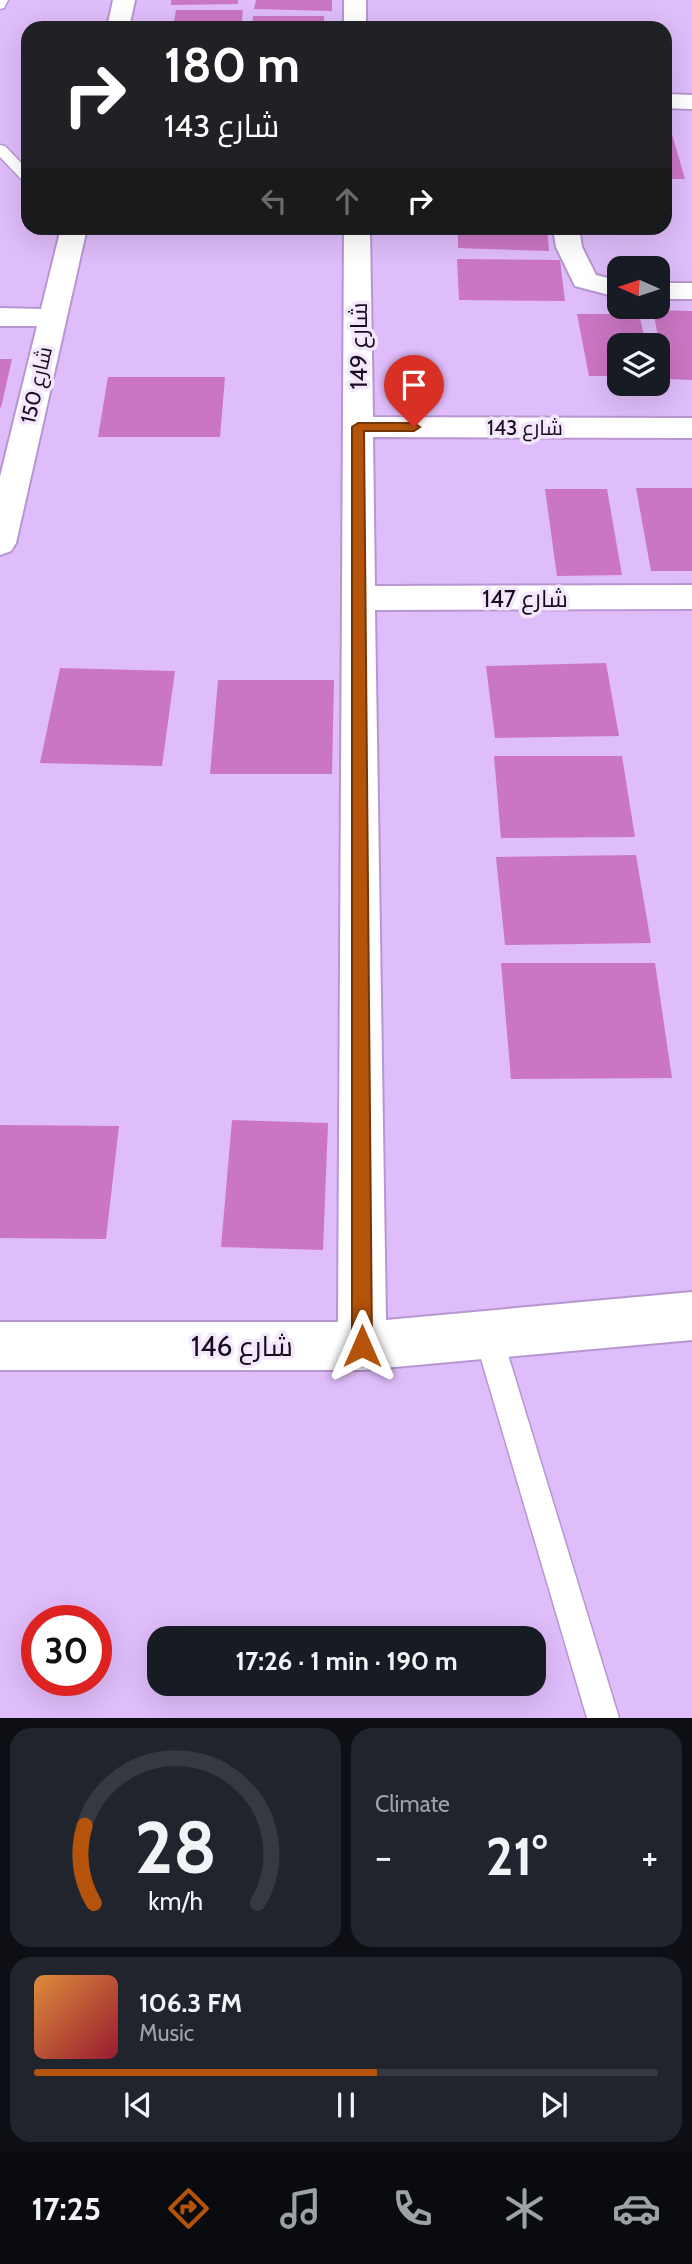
<!DOCTYPE html>
<meta charset="utf-8">
<style>
:root{--surface:#171b24;--page:#20242c;--text:#f1f3f6;--muted:#9ea1a6;--line:#363941;--accent:#b45309}
body{margin:0;font-family:Cabin,Cairo,sans-serif;background:var(--page);color:var(--text);height:100vh;display:flex;flex-direction:column;font-size:26px;white-space:nowrap}
*{box-sizing:border-box;margin:0}
p{font-size:23px;color:var(--muted)}
.icon{flex:none;width:38px;height:38px;fill:none;stroke:currentColor;stroke-width:2;stroke-linecap:round;stroke-linejoin:round}
.map{position:relative;height:1718px;overflow:hidden}
.details{display:flex;flex-direction:column;gap:10px;padding:10px;background:#0d0f14;flex:1}
.details>*{flex:none}
.guide{position:absolute;left:21px;top:21px;width:651px;height:214px;border-radius:21px;box-shadow:0 7px 28px #0002;background:#202124;color:#fff;overflow:hidden}
.needle{width:46px;rotate:273deg}
.fabs{position:absolute;left:607px;top:256px;display:grid;gap:14px}
.fabs a{display:grid;place-items:center;width:63px;height:63px;border-radius:14px;background:var(--surface);box-shadow:0 7px 28px #0002;font-size:35px}
.speed{position:absolute;left:21px;top:1605px;display:flex;gap:14px;font-size:35px;font-weight:700;text-align:center}
.speed>*{display:grid;place-content:center;width:91px;height:91px;border-radius:50%;background:var(--surface);box-shadow:0 7px 28px #0002;line-height:1}
.speed .limit{border:10px solid #d22;background:#fff;color:#111}
.pin{position:absolute;display:grid;place-items:center;width:60px;height:60px;color:#fff;margin:-72px -30px;border-radius:50% 50% 50% 0;rotate:-45deg;box-shadow:0 0 7px #0007}
.pin .icon{rotate:45deg}
.me{position:absolute;width:77px;margin:-38px;rotate:0deg;stroke-linejoin:round;filter:drop-shadow(0 0 5px #0008)}
.turn{display:flex;align-items:center;gap:24px;height:147px;padding:0 28px;font-size:32px}
.turn .icon{width:91px;height:91px;stroke-width:2.5}
.turn b{display:block;font-size:49px;line-height:60px}
.lanes{display:flex;align-items:center;height:66px;padding:0 28px;background:#0003;justify-content:center;gap:35px;direction:ltr}
.lanes .off{opacity:.35}
.big{font-size:52px;font-weight:700;line-height:1.1}
.details .card{flex:1;display:flex;flex-direction:column;justify-content:center;gap:10px;min-width:0;padding:0 24px;border-radius:21px;background:var(--page)}
.details .dial{align-items:center;gap:0}
.dial svg{height:182px;overflow:visible;fill:none;stroke:var(--line);stroke-width:7;stroke-linecap:round;text-anchor:middle}
.dial text{fill:var(--text);stroke:none}
.song{display:flex;align-items:center;gap:21px}
.cover{width:84px;height:84px;border-radius:10px;background:linear-gradient(135deg,hsl(30 70% 55%),hsl(350 70% 35%))}
.played{height:7px;border-radius:4px;background:linear-gradient(90deg,var(--accent) 55%,var(--line) 55%)}
.keys{display:flex;justify-content:space-around;direction:ltr}
.heat{display:flex;justify-content:space-between;align-items:center;font-size:38px;direction:ltr}
.details .tiles{flex:1;display:grid;gap:10px;grid-template-columns:1fr 1fr}
.card:last-child{grid-column:span 2}
.trip{position:absolute;left:147px;top:1626px;width:399px;height:70px;border-radius:21px;background:var(--surface);box-shadow:0 7px 28px #0002;font-weight:700;line-height:70px;text-align:center}
.tabs{display:flex;height:112px;justify-content:space-around;align-items:center;background:#090b0e;color:var(--muted)}
.tabs .icon{width:49px;height:49px}
.tabs .current{color:var(--accent)}
.tabs b{font-size:32px;color:var(--text)}
.map>svg:first-child{display:block}
.building{fill:#cb76c3}
.lines{fill:none;stroke-linecap:round;stroke-linejoin:round}
.lane-casing{stroke:#b896d1;stroke-width:3}
.street-casing{stroke:#b896d1;stroke-width:4}
.lane{fill:#fff;fill-rule:evenodd}
.street{fill:#fff;fill-rule:evenodd}
.route{fill:#b45309;stroke:#753606;stroke-width:2}
.labels{text-anchor:middle;dominant-baseline:central;stroke-width:7;stroke-linejoin:round;paint-order:stroke}
.far-street-label{font-size:21px;fill:#190c22;stroke:#f3e8fb}
.street-label{font-size:24px;fill:#190c22;stroke:#f3e8fb}
.near-street-label{font-size:28px;fill:#190c22;stroke:#f3e8fb}
</style>
<div class="map">
<svg width="692" height="1718" viewBox="0 0 692 1718">
<rect width="100%" height="100%" fill="#dfbcfa"/>
<g class="building">
<path d="M 171,0 L 238,0 L 238,4 L 171,5 Z"/>
<path d="M 256,0 L 332,0 L 332,11 L 254,9 Z"/>
<path d="M 176,10 L 243,10 L 241,28 L 173,28 Z"/>
<path d="M 253,16 L 324,16 L 324,28 L 252,28 Z"/>
<path d="M 665,131 L 671,131 L 685,179 L 665,179 Z"/>
<path d="M 458,228 L 547,228 L 549,251 L 458,248 Z"/>
<path d="M 457,259 L 560,260 L 565,301 L 459,300 Z"/>
<path d="M 653,310 L 692,311 L 692,380 L 666,379 Z"/>
<path d="M 577,314 L 639,314 L 646,345 L 620,345 L 620,376 L 589,376 Z"/>
<path d="M 0,359 L 12,359 L 1,408 L 0,407 Z"/>
<path d="M 108,377 L 225,377 L 220,437 L 98,437 Z"/>
<path d="M 636,488 L 692,488 L 692,571 L 651,571 Z"/>
<path d="M 545,489 L 607,489 L 622,575 L 557,576 Z"/>
<path d="M 606,663 L 619,736 L 495,738 L 486,666 Z"/>
<path d="M 60,668 L 175,671 L 162,766 L 40,763 Z"/>
<path d="M 218,680 L 334,680 L 332,774 L 210,774 Z"/>
<path d="M 494,756 L 622,756 L 635,837 L 501,838 Z"/>
<path d="M 636,855 L 651,943 L 505,945 L 496,857 Z"/>
<path d="M 501,963 L 655,963 L 672,1078 L 511,1079 Z"/>
<path d="M 232,1120 L 328,1123 L 323,1250 L 221,1247 Z"/>
<path d="M 0,1125 L 119,1126 L 106,1239 L 0,1238 Z"/>
</g>
<g class="lines">
<g class="lane-casing">
<g id="lane">
<path d="M 0,0 L 8,0 L 4,8 L 0,9 Z"/>
<path d="M 0,145 L 5,146 L 28,170 L 28,182 L 23,181 L 0,157 Z"/>
<path d="M 488,1321 L 498,1325 L 502,1335 L 619,1718 L 587,1718 L 474,1335 L 478,1325 Z"/>
</g>
</g>
<g class="street-casing">
<g id="street">
<path d="M 113,0 L 135,0 L 129,28 L 107,28 Z"/>
<rect x="344" y="0" width="22" height="28"/>
<path d="M 665,94 L 692,95 L 692,109 L 665,108 Z"/>
<path d="M 61,228 L 87,228 L 16,543 L 11,551 L 0,555 L 0,477 L 37,326 L 0,326 L 0,308 L 41,309 Z"/>
<path d="M 344,228 L 370,228 L 373,417 L 692,418 L 692,438 L 373,437 L 375,586 L 692,585 L 692,609 L 375,610 L 386,1320 L 692,1292 L 692,1340 L 362,1370 L 0,1370 L 0,1322 L 338,1322 Z"/>
<path d="M 553,228 L 579,228 L 582,247 L 596,275 L 620,281 L 620,298 L 575,286 L 556,247 Z"/>
<rect x="658" y="283" width="34" height="16"/>
</g>
</g>
<use href="#lane" class="lane"/>
<use href="#street" class="street"/>
</g>
<path class="route" d="M 358,423 L 414,423 L 420,427 L 414,431 L 364,431 L 372,1346 L 369,1353 L 362,1356 L 355,1353 L 352,1346 L 352,427 Z"/>
<g class="labels">
<g class="far-street-label">
<text transform="translate(36 385) rotate(-77)">شارع 150</text>
<text x="525" y="427">شارع 143</text>
</g>
<g class="street-label">
<text transform="translate(358 346) rotate(-90)">شارع 149</text>
<text x="525" y="598">شارع 147</text>
</g>
<g class="near-street-label">
<text x="242" y="1346">شارع 146</text>
</g>
</g>
</svg>
<div class="fabs">
<a><svg class="needle" viewBox="-14 -14 28 28"><path d="M0-13l5 13h-10z" fill="#e53935"/><path d="M0 13l5-13h-10z" fill="#9ea1a6"/></svg></a>
<a><svg class="icon" aria-label="layers" viewBox="0 0 24 24"><path d="M12 4l9 5-9 5-9-5zM3 14l9 5 9-5"/></svg></a>
</div>
<div class="speed"><div class="limit">30</div></div>
<div class="pin" style="left:414px;top:427px;background:#d93025"><svg class="icon" aria-label="arrive" viewBox="0 0 24 24"><path d="M6 21V4h12l-3 4 3 4H6"/></svg></div>
<svg class="me" style="left:362px;top:1346px" viewBox="-20 -20 40 40"><path d="M0-17L14 15 0 8-14 15z" fill="#b45309" stroke="#fff" stroke-width="4"/></svg>
<div class="trip">17:26 · 1 min · 190 m</div>
<div class="guide">
<div class="turn"><svg class="icon" aria-label="right" viewBox="0 0 24 24"><path d="M7 20v-9h11M14 6l5 5-5 5"/></svg><div><b>180 m</b>شارع 143</div></div>
<div class="lanes"><svg class="icon off" aria-label="left" viewBox="0 0 24 24"><path d="M17 20v-9H6M10 6l-5 5 5 5"/></svg><svg class="icon off" aria-label="ahead" viewBox="0 0 24 24"><path d="M12 20V5M6 11l6-6 6 6"/></svg><svg class="icon" aria-label="right" viewBox="0 0 24 24"><path d="M7 20v-9h11M14 6l5 5-5 5"/></svg></div>
</div>
</div>
<section class="details">
<div class="tiles">
<div class="card dial"><svg viewBox="0 0 100 80">
<path d="M14 69A42 42 0 1 1 86 69"/>
<path d="M14 69A42 42 0 0 1 10 35" stroke="#b45309"/>
<text x="50" y="56" font-size="32" font-weight="700">28</text>
<text x="50" y="72" font-size="11">km/h</text>
</svg></div>
<div class="card"><p>Climate</p>
<div class="heat"><a>−</a><b class="big">21°</b><a>+</a></div>
</div>
<div class="card">
<div class="song"><i class="cover"></i><div><b>106.3 FM</b><p>Music</p></div></div>
<div class="played"></div>
<div class="keys"><svg class="icon" aria-label="previous" viewBox="0 0 24 24"><path d="M18 5L8 12l10 7zM5 5v14"/></svg><svg class="icon" aria-label="pause" viewBox="0 0 24 24"><path d="M8 5v14M16 5v14"/></svg><svg class="icon" aria-label="next" viewBox="0 0 24 24"><path d="M6 5l10 7-10 7zM19 5v14"/></svg></div>
</div>
</div>
</section>
<nav class="tabs">
<b>17:25</b>
<svg class="icon current" aria-label="directions" viewBox="0 0 24 24"><path d="M12 3l9 9-9 9-9-9zM9 14v-3h6M13 9l2 2-2 2"/></svg>
<svg class="icon" aria-label="music" viewBox="0 0 24 24"><path d="M9 18V5l10-2v13"/><circle cx="6" cy="18" r="3"/><circle cx="16" cy="16" r="3"/></svg>
<svg class="icon" aria-label="phone" viewBox="0 0 24 24"><path d="M5 4h4l2 5-3 2q2 4 5 5l2-3 5 2v4C11 20 4 13 5 4z"/></svg>
<svg class="icon" aria-label="climate" viewBox="0 0 24 24"><path d="M12 3v18M4 7l16 10M4 17L20 7"/></svg>
<svg class="icon" aria-label="car" viewBox="0 0 24 24"><path d="M5 17H2v-5l4-1 3-4h7l3 4 3 1v5h-3M9 17h6M6 11h13"/><circle cx="7" cy="17" r="2"/><circle cx="17" cy="17" r="2"/></svg>
</nav>
